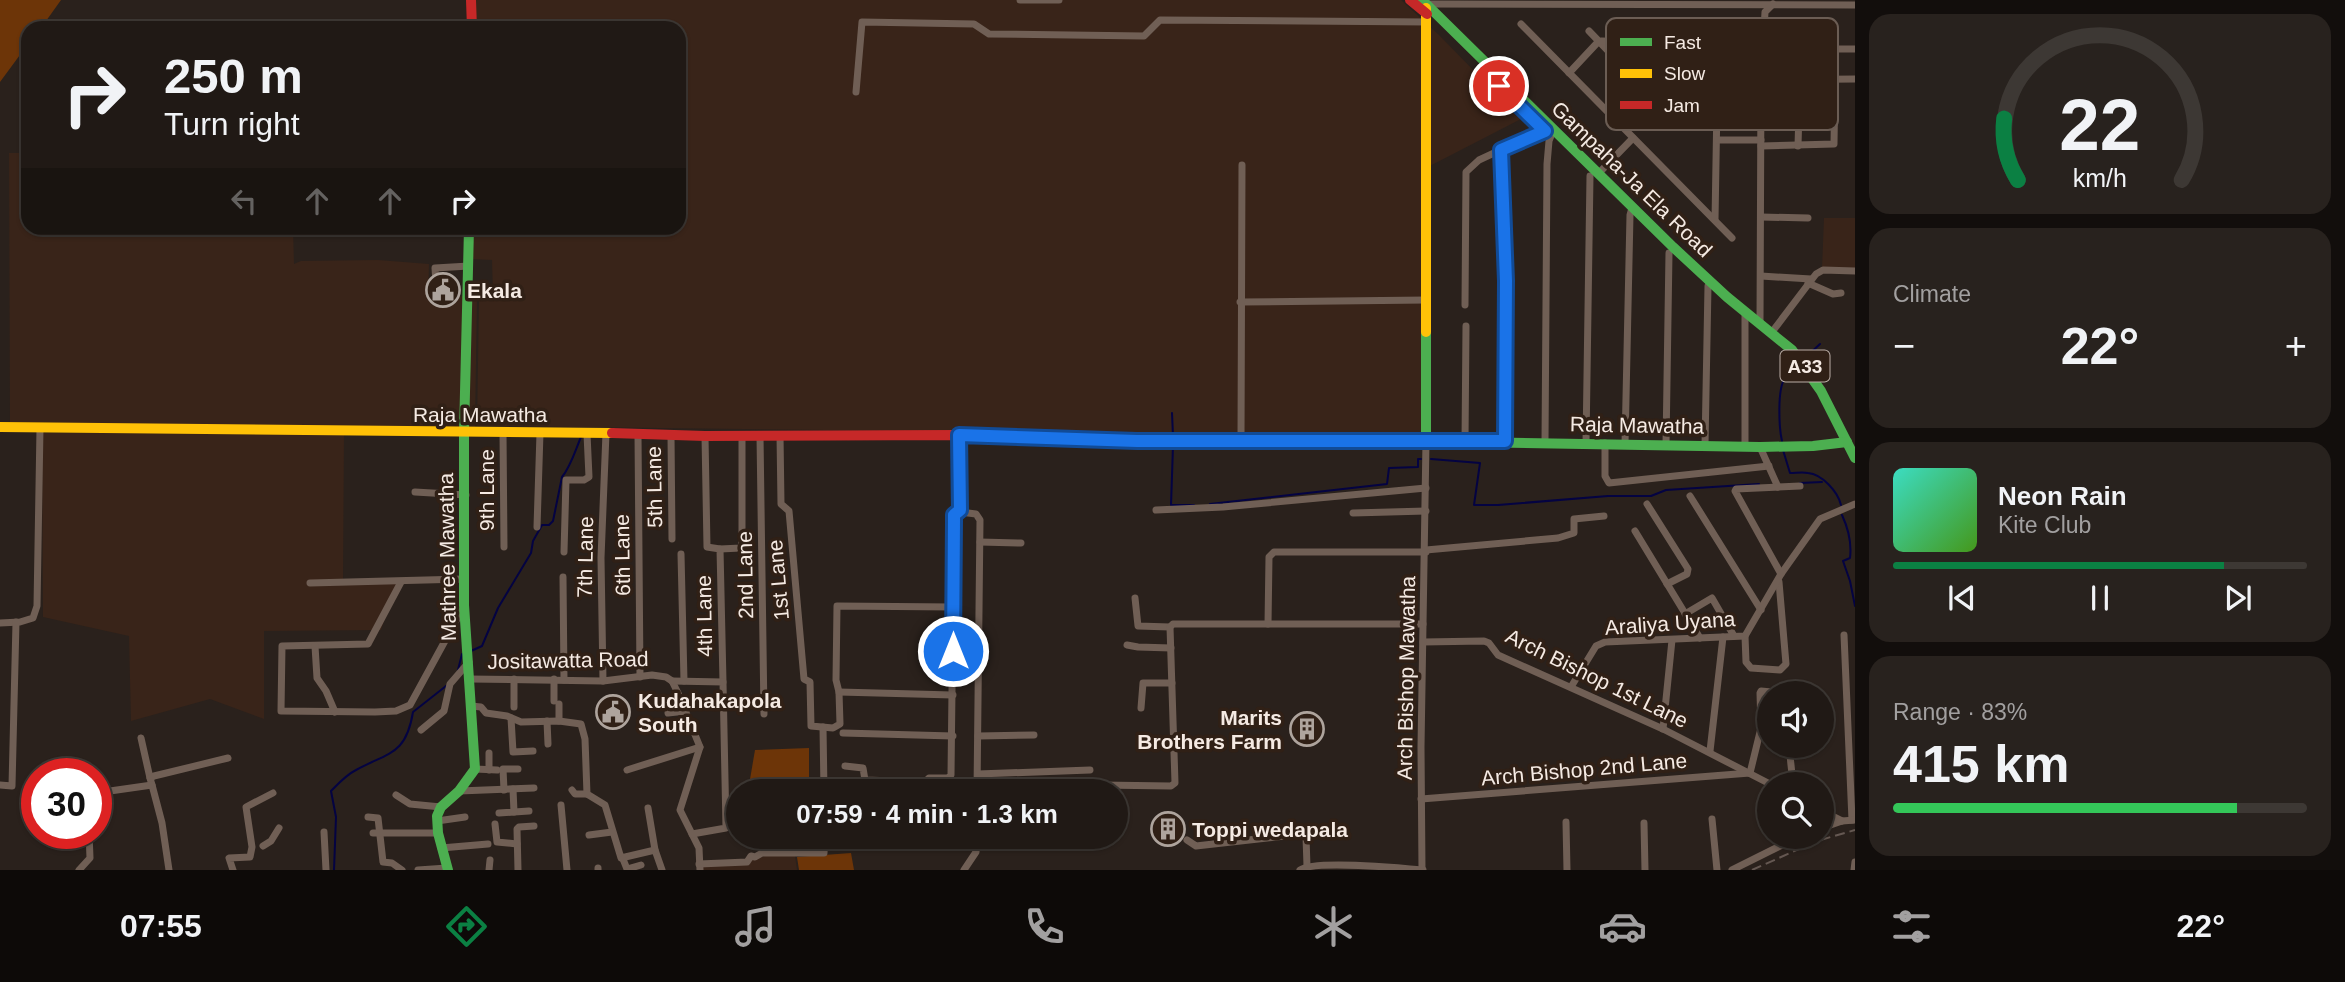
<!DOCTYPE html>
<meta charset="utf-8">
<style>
:root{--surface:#201915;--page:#28221e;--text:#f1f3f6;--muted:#a2a0a0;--line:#3d3834;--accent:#0b8043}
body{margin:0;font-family:Helvetica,sans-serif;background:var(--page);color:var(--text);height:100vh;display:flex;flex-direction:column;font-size:26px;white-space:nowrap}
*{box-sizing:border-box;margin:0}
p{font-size:23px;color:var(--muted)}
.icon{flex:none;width:38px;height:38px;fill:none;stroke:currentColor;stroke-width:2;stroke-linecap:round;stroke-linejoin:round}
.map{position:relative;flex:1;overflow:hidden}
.drawer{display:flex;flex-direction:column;gap:14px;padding:14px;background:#120e0c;width:490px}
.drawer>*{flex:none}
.top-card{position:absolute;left:21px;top:21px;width:665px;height:214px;border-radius:21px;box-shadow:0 2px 5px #0004,0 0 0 2px var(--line);background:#201915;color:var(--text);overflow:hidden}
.controls{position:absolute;left:1757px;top:681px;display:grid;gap:14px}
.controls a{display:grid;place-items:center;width:77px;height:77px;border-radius:50%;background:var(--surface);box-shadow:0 2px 5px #0004,0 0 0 2px var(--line);font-size:35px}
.speed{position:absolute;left:21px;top:758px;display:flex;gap:14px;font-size:35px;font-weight:700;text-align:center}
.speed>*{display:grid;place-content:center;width:91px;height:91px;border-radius:50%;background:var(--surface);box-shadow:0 2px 5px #0004,0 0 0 2px var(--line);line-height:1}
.speed .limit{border:10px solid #d22;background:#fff;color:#111}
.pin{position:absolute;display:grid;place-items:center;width:60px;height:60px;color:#fff;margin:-30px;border:4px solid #fff;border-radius:50%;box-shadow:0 2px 7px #0007}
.me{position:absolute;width:77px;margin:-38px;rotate:0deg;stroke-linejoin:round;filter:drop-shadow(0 0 5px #0008)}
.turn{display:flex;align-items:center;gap:24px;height:147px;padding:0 28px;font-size:32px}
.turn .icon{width:91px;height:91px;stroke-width:2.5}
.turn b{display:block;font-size:49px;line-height:60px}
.lanes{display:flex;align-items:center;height:66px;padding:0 28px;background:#0003;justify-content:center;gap:35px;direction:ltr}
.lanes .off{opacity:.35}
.big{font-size:52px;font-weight:800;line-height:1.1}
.drawer .tile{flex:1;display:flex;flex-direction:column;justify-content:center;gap:10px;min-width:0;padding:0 24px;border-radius:21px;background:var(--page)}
.drawer .dial{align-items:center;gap:0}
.dial svg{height:182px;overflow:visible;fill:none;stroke:var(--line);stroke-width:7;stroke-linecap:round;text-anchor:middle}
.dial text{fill:var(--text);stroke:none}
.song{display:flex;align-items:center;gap:21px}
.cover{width:84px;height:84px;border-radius:10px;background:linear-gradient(135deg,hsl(170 70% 55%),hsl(100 70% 35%))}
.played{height:7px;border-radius:4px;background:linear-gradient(90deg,var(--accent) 80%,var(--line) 80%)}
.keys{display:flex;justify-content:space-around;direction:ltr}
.heat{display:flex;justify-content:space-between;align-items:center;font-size:38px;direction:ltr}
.charge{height:10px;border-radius:5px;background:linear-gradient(90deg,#34c759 83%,var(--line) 0)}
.trip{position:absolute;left:726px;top:779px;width:402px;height:70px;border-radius:35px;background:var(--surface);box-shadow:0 2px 5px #0004,0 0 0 2px var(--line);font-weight:800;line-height:70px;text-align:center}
.menu{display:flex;height:112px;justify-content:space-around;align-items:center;background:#0d0a08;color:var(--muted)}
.menu .icon{width:49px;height:49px}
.menu .active{color:var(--accent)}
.menu b{font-size:32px;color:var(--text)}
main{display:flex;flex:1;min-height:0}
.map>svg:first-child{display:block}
.built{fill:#392419}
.green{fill:#6d3508}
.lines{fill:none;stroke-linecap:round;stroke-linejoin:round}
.stream{stroke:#040342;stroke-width:2}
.street{stroke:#705f55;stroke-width:7}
.fast{stroke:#4caf50;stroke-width:10}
.slow{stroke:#ffc107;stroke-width:10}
.jam{stroke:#c62828;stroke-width:10}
.rail{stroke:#655852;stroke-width:2;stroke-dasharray:10 5;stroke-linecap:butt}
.route-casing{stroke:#114b97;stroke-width:18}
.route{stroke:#1a73e8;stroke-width:12}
.labels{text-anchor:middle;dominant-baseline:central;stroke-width:7;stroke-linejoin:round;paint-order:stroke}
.shield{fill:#302016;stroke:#baada6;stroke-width:2}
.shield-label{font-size:19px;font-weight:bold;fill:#f5eae3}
.street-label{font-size:21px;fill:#f5eae3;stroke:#302016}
.poi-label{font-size:21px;font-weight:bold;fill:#f5eae3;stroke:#302016;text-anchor:start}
.key{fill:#302016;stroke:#6b5d54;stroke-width:2}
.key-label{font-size:19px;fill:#f5eae3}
</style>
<main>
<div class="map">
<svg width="1855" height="870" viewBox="0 0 1855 870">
<rect width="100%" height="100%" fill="#2a211c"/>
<g class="built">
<path d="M 476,0 L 1401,0 L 1439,35 L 1521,119 L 1422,170 L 1421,437 L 477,426 L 479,296 L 493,295 L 492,260 L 470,259 L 471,228 L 679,228 L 679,28 L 475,28 Z"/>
<path d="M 9,153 L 28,153 L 28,228 L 293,228 L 294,264 L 301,261 L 378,260 L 429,264 L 428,298 L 463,296 L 462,427 L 10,424 Z"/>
<path d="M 1824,218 L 1855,218 L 1855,270 L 1822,269 Z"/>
<path d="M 477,298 L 475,427 L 468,426 L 471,299 Z"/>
<path d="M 42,433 L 344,433 L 343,580 L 398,580 L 381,630 L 264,631 L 264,719 L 210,699 L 131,721 L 129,636 L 43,617 Z"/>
<path d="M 765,856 L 795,856 L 797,870 L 702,870 L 702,866 L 756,859 Z"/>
</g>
<g class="green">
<path d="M 0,0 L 61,0 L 41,28 L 28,28 L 28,44 L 0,82 Z"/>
<path d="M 809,748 L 809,791 L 748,791 L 755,750 Z"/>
<path d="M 758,837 L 810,837 L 810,845 L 765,848 Z"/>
<path d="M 851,853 L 854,870 L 799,870 L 797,857 Z"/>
</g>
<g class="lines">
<g class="stream">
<path d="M 1806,357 L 1820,344"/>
<path d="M 1172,413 L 1173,436"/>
<path d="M 1782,441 C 1779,428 1777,389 1785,378 C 1788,373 1793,369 1797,365"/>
<path d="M 1173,446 L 1171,505 L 1194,505"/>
<path d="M 1783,450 L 1790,473 C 1796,473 1803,472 1808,473 C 1822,474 1838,492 1841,505"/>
<path d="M 1431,459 L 1480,463 L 1474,505 L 1498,505 L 1608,496 L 1651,496 L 1666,490 L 1759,484"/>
<path d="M 1800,483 L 1822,482"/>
<path d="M 1210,504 L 1387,484 L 1389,468 L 1418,467 L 1418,459 L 1421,459"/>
<path d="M 1842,515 C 1848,528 1852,542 1850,558 L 1843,561 L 1850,581 L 1855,606"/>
<path d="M 471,651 L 482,646 L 498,608 L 531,553 L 533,541 L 542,525 L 549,525 L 553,521 L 562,477 C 571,466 575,451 581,437"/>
<path d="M 458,670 L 462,654"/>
<path d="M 334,870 L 336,817 L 331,791 C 338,784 346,775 356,770 C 389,752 406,755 413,712 L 446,686"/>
</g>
<g class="street">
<path d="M 1020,0 L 1059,0"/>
<path d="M 1426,4 L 1855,5"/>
<path d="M 1521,24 L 1732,238"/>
<path d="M 208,28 L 208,23 L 224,24"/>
<path d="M 1589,31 L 1638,82 L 1644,84 L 1719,87"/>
<path d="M 1763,49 L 1855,49"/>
<path d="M 1569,73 L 1598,42 L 1602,41 L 1718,45 L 1715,220"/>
<path d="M 1761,80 L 1855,79"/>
<path d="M 856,92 L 862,22 L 974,24 L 989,34 L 1144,36 L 1160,20 L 1427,22"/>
<path d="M 1718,140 L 1761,140"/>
<path d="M 1761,146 L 1834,144 L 1835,79"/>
<path d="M 1798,146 L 1799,111"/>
<path d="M 1501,150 L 1506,256 L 1505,441"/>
<path d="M 1598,174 L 1633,138"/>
<path d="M 1761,217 L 1808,218"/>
<path d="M 300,232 L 469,228"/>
<path d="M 1761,276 L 1811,279"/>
<path d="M 436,283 L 435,268 L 469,266"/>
<path d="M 1808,283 L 1833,294 L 1841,293"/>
<path d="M 1240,302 L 1426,300"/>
<path d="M 1465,305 L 1466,172 L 1479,160 L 1550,127"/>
<path d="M 1760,322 L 1761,80 L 1765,12 L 1773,4"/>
<path d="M 1772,332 L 1816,274 L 1823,270 L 1855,271"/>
<path d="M 503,432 L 504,547"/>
<path d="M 638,434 L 640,677"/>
<path d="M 671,435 L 672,539"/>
<path d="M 780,435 L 781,504 L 789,511 L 804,679 L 810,682 L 811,726 L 833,728 L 840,724 L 839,692 L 836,680 L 837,606 L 953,607"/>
<path d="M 959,435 L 960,512 L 976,514 L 980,520 L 977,791"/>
<path d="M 705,436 L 707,547 L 720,549 L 723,682"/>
<path d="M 760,436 L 764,714"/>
<path d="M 1241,440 L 1242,165"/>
<path d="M 1465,441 L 1466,326"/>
<path d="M 1545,442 L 1547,164 L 1549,141 L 1553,131"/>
<path d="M 1586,443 L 1590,176"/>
<path d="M 1605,443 L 1605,476 L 1609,483 L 1769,466"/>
<path d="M 1625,444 L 1630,215 L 1632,208"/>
<path d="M 1666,445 L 1669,253"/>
<path d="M 1705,445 L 1708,286"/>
<path d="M 1745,446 L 1745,313"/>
<path d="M 1760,447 L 1778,487"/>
<path d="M 415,492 L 466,495"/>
<path d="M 1690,496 L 1761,610"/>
<path d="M 1647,504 L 1688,569 L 1687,574 L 1667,584"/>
<path d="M 1156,510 L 1223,507 L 1426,488"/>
<path d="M 1353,513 L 1426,511"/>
<path d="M 537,527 L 540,433"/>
<path d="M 1635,531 L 1700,638"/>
<path d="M 980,542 L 1021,543"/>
<path d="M 720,549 L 741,548 L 742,545 L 742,436"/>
<path d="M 1426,550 L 1558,538 L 1574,533 L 1574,519 L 1604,516"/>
<path d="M 564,552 L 566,480 L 584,480 L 589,477 L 587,434"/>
<path d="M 681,554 L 684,681"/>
<path d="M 1781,574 L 1735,491 L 1736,489 L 1800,486"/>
<path d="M 563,577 L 564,680"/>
<path d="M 401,582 L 368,644 L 282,646 L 281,711 L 375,712 L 396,711 L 410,705 L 464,606"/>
<path d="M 310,583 L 464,579"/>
<path d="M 1135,598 L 1138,626 L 1170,627"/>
<path d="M 1685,614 L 1712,598 L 1734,636"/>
<path d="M 0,623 L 20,622 L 33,618 L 37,606 L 40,428"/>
<path d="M 1268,624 L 1269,557 L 1274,552 L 1426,552"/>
<path d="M 1844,635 L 1852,820"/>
<path d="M 1745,636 L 1746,662 L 1751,668 L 1780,670 L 1786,664 L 1779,582"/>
<path d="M 1423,642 L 1484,641 L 1489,643 L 1498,655 L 1663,729 L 1770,784"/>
<path d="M 1127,645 L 1138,647 L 1171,648"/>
<path d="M 315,646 L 317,678 L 326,691 L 335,712"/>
<path d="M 470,679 L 603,681 L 652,675 L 666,677 L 672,681 L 678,693 L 700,747 L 680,810 L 699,848 L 700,870"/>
<path d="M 603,681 L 601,558 L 606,433"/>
<path d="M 672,681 L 723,682 L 726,828 L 692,834"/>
<path d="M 1571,687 L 1596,646 L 1605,642 L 1745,636 L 1781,574 L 1820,519 L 1855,504"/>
<path d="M 839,692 L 953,695"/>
<path d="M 554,701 L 554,679"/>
<path d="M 559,704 L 559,721"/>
<path d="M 471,706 L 481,707 L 486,713 L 507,716 L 521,722 L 559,721 L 581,724 L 585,739 L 587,794 L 605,805 L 621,858 L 655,850 L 662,870"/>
<path d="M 514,707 L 514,679"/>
<path d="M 1141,708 L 1143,683 L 1172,683"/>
<path d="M 668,713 L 686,711"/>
<path d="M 511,718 L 513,752 L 533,751"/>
<path d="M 547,721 L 548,744"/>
<path d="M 823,727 L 824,791"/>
<path d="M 1663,729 L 1672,640"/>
<path d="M 421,730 L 444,711 L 450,684 L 469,662"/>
<path d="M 843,733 L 953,736"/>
<path d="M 978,736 L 1034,735"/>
<path d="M 141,738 L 150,778"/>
<path d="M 1789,746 L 1793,784"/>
<path d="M 1710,751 L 1723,637"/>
<path d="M 489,753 L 489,770"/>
<path d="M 845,766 L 863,768 L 865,780 L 925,782 L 929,778 L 948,778 L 951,775 L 954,521 L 954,515 L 960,510"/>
<path d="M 475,769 L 497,770"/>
<path d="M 627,770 L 700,747"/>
<path d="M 1750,773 L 1761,728 L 1760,693 L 1761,691 L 1783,693"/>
<path d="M 978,774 L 1090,770"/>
<path d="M 0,785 L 12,786 L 16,622"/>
<path d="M 152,785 L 150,778 L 154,776 L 228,758"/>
<path d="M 1101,785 L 1171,786 L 1175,783 L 1170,627 L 1173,624 L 1423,624"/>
<path d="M 504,790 L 503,769 L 518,769"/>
<path d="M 572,790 L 575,794 L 587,794"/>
<path d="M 459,791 L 534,788"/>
<path d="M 96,793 L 152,785 L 162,823 L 169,870"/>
<path d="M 396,795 L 410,804 L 441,807"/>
<path d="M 1421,799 L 1750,773"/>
<path d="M 561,805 L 567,870"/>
<path d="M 648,808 L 655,850"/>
<path d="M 1822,811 L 1842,821"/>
<path d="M 514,812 L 529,811"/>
<path d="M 499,813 L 514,812 L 513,789"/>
<path d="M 368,817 L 378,818 L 383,862 L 392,863 L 402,870"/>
<path d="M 1712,819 L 1717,870"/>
<path d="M 437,821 L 465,817"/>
<path d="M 1566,822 L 1567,870"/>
<path d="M 1644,823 L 1645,870"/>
<path d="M 495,824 L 497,842 L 517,844"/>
<path d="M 1822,828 L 1842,821 L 1855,820"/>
<path d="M 324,832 L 326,870"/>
<path d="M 373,833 L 438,833"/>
<path d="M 589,835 L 612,832"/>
<path d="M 1187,840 L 1196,846 L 1302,834 L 1306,837 L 1307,866"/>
<path d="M 263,846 L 271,841 L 279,828"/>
<path d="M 441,848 L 488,844"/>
<path d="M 623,859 L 627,869 L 641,865"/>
<path d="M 699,864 L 747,862 L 751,856 L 755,857 L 762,853 L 824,853 L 825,836"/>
<path d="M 598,868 L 598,870"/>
<path d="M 79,870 L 90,858 L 89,833"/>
<path d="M 233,870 L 229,858 L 250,857 L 252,847 L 246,807 L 273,793"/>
<path d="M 418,870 L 447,868"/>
<path d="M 489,870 L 490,860"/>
<path d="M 518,870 L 517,829 L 519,827 L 534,826"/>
<path d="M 964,870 L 976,852 L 977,836"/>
<path d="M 1300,870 C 1313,860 1402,868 1423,870"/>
<path d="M 1422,870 L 1421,747 L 1426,441"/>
<path d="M 1732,870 L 1800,836"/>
<path d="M 1854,870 L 1855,862"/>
</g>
<g class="fast">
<path d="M 1422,0 L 1673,247 L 1727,297 L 1792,350 L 1821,391 L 1855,458"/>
<path d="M 1426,332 L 1426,441"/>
<path d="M 1413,441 L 1760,447 L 1813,446 L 1847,442"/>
<path d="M 448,870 L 438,833 L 437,816 L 441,807 L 459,791 L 475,769 L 464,605 L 464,433 L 469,228"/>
</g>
<g class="slow">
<path d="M 1426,8 L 1426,332"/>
<path d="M 0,427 L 612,433"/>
<path d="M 1098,440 L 1413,441"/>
</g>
<g class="jam">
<path d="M 471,0 L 472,28"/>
<path d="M 1410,0 L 1427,14"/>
<path d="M 612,433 L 705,436 L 959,435 L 1098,440"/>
</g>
<path class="rail" d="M 1752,870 L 1817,841 L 1855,830"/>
</g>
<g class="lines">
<g class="route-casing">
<path id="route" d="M 953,651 L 954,521 L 954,515 L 960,510 L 959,435 L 1137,441 L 1505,441 L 1506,281 L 1501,150 L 1545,131 L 1499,86"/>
</g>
<use href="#route" class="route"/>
</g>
<defs>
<g id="civic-ring" transform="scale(1.75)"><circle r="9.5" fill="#302016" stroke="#aea49d" stroke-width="1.5"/><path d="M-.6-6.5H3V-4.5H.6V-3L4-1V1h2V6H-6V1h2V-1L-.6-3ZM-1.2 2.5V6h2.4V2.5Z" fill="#aea49d"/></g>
<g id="building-ring" transform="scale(1.75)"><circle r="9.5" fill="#302016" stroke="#aea49d" stroke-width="1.5"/><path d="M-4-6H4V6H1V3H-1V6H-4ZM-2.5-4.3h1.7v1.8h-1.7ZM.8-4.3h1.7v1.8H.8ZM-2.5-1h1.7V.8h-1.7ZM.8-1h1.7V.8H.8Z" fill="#aea49d"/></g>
</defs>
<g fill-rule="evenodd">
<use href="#civic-ring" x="443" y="290"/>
<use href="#civic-ring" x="613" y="712"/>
<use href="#building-ring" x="1307" y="729"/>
<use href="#building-ring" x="1168" y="829"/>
</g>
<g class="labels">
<rect class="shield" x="1780.5" y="350.5" width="49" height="31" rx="5"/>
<g class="shield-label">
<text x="1805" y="366">A33</text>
</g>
<g class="street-label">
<text transform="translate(1632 179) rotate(44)">Gampaha-Ja Ela Road</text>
<text x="480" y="414">Raja Mawatha</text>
<text transform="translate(1637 425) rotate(1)">Raja Mawatha</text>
<text transform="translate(654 487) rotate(-91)">5th Lane</text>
<text transform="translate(486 490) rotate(-90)">9th Lane</text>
<text transform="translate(622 555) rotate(-91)">6th Lane</text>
<text transform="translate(447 557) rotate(-91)">Mathree Mawatha</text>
<text transform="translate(585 557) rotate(-89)">7th Lane</text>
<text transform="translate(745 575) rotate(-91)">2nd Lane</text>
<text transform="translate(778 580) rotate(-95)">1st Lane</text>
<text transform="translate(704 616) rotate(-91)">4th Lane</text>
<text transform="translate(1670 623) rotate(-4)">Araliya Uyana</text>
<text transform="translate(568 660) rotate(-1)">Jositawatta Road</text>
<text transform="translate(1406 678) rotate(-89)">Arch Bishop Mawatha</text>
<text transform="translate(1597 678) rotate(26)">Arch Bishop 1st Lane</text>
<text transform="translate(1584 769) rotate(-5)">Arch Bishop 2nd Lane</text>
</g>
<g class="poi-label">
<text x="467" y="290">Ekala</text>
<text x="638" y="700">Kudahakapola<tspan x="638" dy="24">South</tspan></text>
<text x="1282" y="717" text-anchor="end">Marits<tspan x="1282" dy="24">Brothers Farm</tspan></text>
<text x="1192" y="829">Toppi wedapala</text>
</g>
</g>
<rect x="1606" y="18" width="232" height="112" rx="10" class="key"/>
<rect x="1620" y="38" width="32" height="8" fill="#4caf50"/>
<rect x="1620" y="69" width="32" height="9" fill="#ffc107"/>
<rect x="1620" y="101" width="32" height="8" fill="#c62828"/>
<g class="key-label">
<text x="1664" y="49">Fast</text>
<text x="1664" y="80">Slow</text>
<text x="1664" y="112">Jam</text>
</g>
</svg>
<div class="controls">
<a><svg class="icon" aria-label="sound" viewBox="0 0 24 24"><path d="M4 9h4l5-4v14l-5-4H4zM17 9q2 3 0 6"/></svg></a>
<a><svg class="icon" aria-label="search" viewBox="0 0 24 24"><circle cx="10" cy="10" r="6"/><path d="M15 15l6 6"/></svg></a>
</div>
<div class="speed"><div class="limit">30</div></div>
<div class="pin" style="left:1499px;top:86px;background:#d93025"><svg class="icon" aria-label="arrive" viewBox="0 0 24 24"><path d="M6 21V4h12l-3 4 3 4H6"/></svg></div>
<svg class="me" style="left:953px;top:651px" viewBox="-20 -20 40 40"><circle r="17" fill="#1a73e8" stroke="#fff" stroke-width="3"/><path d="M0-11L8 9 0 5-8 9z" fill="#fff"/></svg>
<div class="trip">07:59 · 4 min · 1.3 km</div>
<div class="top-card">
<div class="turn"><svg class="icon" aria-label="right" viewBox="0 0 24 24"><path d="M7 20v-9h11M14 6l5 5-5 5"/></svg><div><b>250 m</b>Turn right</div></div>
<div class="lanes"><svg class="icon off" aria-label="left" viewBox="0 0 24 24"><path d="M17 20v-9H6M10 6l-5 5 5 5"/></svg><svg class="icon off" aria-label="ahead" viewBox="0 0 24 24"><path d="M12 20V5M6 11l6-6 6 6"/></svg><svg class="icon off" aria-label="ahead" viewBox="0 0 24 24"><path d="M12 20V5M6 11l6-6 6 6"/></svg><svg class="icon" aria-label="right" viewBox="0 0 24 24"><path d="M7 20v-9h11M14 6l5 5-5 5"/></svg></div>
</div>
</div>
<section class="drawer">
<div class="tile dial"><svg viewBox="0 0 100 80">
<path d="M14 69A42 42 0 1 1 86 69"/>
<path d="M14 69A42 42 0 0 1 8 42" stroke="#0b8043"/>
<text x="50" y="56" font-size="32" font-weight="700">22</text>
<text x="50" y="72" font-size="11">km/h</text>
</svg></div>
<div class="tile"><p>Climate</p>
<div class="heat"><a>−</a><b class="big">22°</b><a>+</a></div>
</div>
<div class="tile">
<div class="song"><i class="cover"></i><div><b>Neon Rain</b><p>Kite Club</p></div></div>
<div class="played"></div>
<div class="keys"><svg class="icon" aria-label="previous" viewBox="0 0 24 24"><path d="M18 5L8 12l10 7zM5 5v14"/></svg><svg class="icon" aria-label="pause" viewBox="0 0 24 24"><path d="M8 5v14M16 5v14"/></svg><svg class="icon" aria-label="next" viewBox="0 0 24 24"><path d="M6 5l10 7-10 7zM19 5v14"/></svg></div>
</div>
<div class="tile"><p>Range · 83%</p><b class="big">415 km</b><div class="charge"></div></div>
</section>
</main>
<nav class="menu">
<b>07:55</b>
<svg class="icon active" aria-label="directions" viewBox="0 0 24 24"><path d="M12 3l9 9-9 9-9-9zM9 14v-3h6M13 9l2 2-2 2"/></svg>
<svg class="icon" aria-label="music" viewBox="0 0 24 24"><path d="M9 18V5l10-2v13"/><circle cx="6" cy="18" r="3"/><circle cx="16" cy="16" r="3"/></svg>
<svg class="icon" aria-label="phone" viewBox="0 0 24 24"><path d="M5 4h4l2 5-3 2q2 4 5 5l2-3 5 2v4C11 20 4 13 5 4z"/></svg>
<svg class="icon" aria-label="climate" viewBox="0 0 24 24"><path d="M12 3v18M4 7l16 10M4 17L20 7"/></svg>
<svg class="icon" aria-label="car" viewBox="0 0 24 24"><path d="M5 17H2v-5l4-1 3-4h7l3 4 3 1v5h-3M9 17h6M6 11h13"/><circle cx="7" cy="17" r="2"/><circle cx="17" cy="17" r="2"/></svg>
<svg class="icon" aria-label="filters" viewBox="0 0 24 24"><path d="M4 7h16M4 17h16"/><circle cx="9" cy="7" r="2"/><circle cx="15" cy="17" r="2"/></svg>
<b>22°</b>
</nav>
